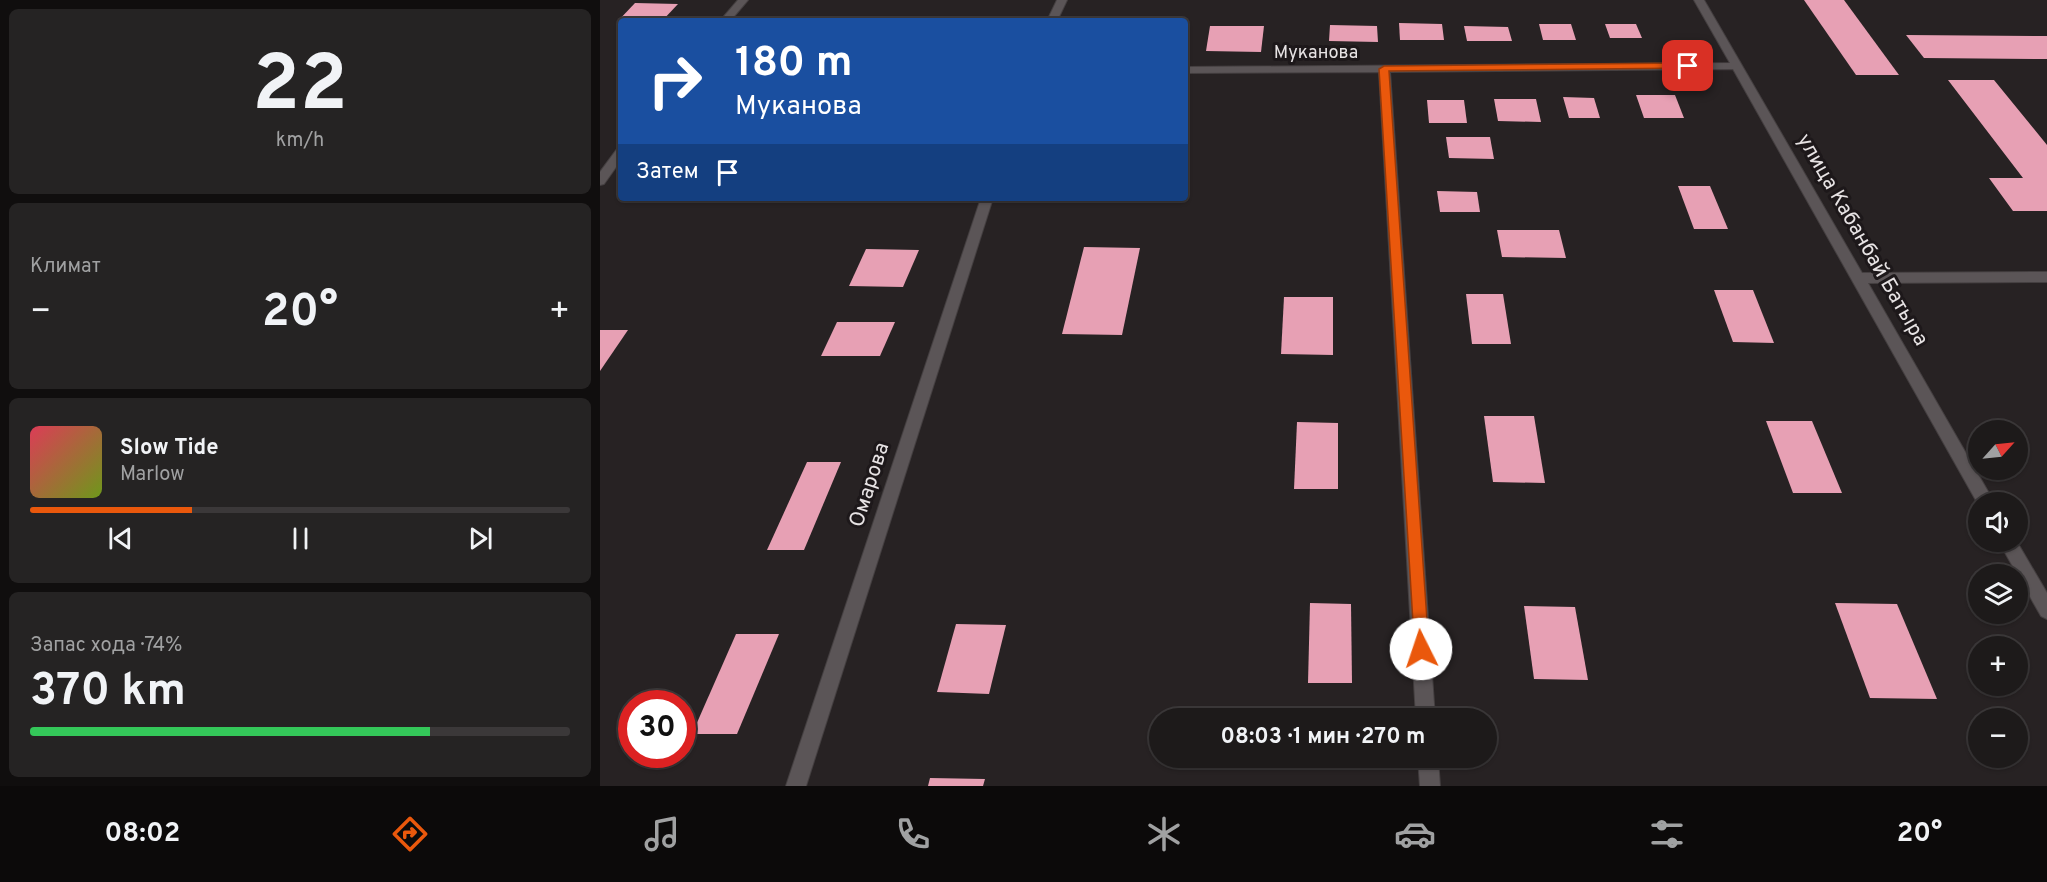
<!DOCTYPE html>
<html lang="ru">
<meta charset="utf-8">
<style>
:root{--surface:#1d1a1a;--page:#252323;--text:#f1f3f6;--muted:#a0a1a2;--line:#3b3839;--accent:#ea580c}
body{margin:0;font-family:Overpass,sans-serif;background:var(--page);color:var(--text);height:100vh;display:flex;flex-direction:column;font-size:22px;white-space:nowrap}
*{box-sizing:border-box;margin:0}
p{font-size:20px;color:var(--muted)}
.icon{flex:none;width:33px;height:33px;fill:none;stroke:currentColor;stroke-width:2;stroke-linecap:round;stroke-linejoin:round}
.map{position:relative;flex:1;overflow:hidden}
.drawer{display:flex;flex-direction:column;gap:9px;padding:9px;background:#100e0e;width:600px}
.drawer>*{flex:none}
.banner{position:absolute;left:18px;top:18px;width:570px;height:183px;border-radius:6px;box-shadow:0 2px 4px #0004,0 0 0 2px var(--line);background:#1a4fa0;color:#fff;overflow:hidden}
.needle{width:39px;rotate:63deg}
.controls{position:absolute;left:1368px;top:420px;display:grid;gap:12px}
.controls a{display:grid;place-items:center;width:60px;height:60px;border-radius:50%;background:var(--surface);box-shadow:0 2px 4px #0004,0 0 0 2px var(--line);font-size:30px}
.speed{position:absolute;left:18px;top:690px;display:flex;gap:12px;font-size:30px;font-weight:700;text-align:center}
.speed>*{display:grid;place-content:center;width:78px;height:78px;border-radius:50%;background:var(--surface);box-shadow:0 2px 4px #0004,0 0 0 2px var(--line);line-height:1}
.speed .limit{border:9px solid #d22;background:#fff;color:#111}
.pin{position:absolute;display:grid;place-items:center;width:51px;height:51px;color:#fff;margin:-26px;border-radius:12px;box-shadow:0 3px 9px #0006}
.me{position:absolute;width:66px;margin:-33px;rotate:356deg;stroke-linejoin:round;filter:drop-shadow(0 0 4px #0008)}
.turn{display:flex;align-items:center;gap:21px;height:126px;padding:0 18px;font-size:27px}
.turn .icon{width:78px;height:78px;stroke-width:2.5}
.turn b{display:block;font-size:42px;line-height:51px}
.then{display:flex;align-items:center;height:57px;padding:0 18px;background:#0003;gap:12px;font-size:22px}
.big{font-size:45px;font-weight:700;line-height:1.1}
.drawer .widget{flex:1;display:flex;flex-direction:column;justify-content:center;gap:9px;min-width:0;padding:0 21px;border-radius:9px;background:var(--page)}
.drawer .dial{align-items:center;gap:0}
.dial b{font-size:78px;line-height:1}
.song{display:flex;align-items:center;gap:18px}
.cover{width:72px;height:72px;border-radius:9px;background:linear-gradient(135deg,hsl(350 70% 55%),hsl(80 70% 35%))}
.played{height:6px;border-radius:3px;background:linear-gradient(90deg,var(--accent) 30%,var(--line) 30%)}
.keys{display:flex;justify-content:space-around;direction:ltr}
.heat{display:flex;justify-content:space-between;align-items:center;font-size:33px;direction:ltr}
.charge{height:9px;border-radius:4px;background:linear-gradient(90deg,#34c759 74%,var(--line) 0)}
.trip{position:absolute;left:549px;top:708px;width:348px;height:60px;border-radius:30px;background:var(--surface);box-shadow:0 2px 4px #0004,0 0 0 2px var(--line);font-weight:700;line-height:60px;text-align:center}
.tabs{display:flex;height:96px;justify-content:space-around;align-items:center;background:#0c0a0a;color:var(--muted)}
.tabs .icon{width:42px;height:42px}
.tabs .on{color:var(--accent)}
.tabs b{font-size:27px;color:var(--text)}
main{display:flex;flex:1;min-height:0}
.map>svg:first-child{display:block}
.building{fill:#e7a0b4}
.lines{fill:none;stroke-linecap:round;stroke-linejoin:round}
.minor-casing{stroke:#443f40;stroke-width:2}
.minor{fill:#5b5557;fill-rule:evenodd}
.route{fill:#ea580c;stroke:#983908;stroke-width:1.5}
.labels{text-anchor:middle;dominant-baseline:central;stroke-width:6;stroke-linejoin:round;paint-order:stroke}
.far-street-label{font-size:18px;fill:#e7e3e4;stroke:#1d181a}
.street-label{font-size:21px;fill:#e7e3e4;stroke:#1d181a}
</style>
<main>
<section class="drawer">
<div class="widget dial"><b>22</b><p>km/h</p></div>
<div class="widget"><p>Климат</p>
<div class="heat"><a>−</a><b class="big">20°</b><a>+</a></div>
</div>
<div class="widget">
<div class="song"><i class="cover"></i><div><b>Slow Tide</b><p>Marlow</p></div></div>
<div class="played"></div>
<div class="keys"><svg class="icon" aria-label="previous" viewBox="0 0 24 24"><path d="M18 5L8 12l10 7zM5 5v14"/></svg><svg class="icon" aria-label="pause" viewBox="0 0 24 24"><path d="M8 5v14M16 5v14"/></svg><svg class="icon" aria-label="next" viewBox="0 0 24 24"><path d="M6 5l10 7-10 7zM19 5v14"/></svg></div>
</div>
<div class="widget"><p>Запас хода · 74%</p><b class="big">370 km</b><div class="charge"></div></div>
</section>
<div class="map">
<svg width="1447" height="786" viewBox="0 0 1447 786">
<rect width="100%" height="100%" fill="#272223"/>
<g class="building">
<path d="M 1204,0 L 1244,0 L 1299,75 L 1256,75 Z"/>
<path d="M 35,3 L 78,4 L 62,21 L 17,22 Z"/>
<path d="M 799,23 L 842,24 L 844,40 L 800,40 Z"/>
<path d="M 939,24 L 971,24 L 976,40 L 943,40 Z"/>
<path d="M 1005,24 L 1036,24 L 1042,38 L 1010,38 Z"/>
<path d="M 730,25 L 777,26 L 778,42 L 729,41 Z"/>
<path d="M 610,26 L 664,26 L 661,52 L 606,51 Z"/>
<path d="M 864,26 L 908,27 L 912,41 L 867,41 Z"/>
<path d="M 1306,35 L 1447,36 L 1447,59 L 1324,58 Z"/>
<path d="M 1348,80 L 1394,80 L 1447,145 L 1447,211 L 1413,211 L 1389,178 L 1423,178 Z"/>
<path d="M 1036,95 L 1075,95 L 1084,118 L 1044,118 Z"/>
<path d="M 963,97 L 994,98 L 1000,118 L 969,118 Z"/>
<path d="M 894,99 L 936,99 L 941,122 L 898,121 Z"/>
<path d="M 827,100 L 864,100 L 867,123 L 829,123 Z"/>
<path d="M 846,137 L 890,137 L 894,159 L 849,158 Z"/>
<path d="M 1078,186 L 1110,186 L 1128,229 L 1094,229 Z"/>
<path d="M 837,191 L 877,192 L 880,212 L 840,212 Z"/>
<path d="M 897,230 L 959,230 L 966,258 L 902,257 Z"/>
<path d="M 484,247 L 540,248 L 522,335 L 462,334 Z"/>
<path d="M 266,249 L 319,250 L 303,287 L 249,286 Z"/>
<path d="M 1114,290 L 1153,290 L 1174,343 L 1133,342 Z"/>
<path d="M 866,294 L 903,294 L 911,344 L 872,344 Z"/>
<path d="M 684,297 L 733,297 L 733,355 L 681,354 Z"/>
<path d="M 237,322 L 295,322 L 280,356 L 221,356 Z"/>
<path d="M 0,330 L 28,330 L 0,371 Z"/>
<path d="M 884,416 L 934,416 L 945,483 L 893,482 Z"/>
<path d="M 1166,421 L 1212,421 L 1242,493 L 1193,493 Z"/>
<path d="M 697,422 L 738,423 L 738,489 L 694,489 Z"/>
<path d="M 207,462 L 241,462 L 204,550 L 167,550 Z"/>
<path d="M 710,603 L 751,604 L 752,683 L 708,683 Z"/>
<path d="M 1235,603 L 1297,604 L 1337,699 L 1270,698 Z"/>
<path d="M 924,606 L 975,607 L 988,680 L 934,679 Z"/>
<path d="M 356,624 L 406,625 L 389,694 L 337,692 Z"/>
<path d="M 136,634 L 179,634 L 137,734 L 92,734 Z"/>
<path d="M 330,778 L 385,779 L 383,786 L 328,786 Z"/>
</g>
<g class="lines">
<g class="minor-casing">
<g id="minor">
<path d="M 138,0 L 148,0 L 130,21 L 120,21 Z"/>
<path d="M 457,0 L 467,0 L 457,21 L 447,21 Z"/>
<path d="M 1094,0 L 1104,0 L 1262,273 L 1447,272 L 1447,282 L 1268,283 L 1394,502 L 1378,504 L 1133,69 L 790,72 L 835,718 L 816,718 L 779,72 L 585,73 L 585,67 L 1130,63 Z"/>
<path d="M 21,148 L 21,160 L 4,184 L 0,185 L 0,172 L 17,149 Z"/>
<path d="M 381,198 L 393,198 L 206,786 L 186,786 Z"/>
<path d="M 1399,542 L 1417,542 L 1447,593 L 1447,619 L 1441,616 Z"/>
<path d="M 818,758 L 838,758 L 840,786 L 820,786 Z"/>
</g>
</g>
<use href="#minor" class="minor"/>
</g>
<path class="route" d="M 1088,63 L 1091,64 L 1091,68 L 789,71 L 829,649 L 827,655 L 821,657 L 815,655 L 779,69 L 784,66 Z"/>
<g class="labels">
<g class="far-street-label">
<text x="716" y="53">Муканова</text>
</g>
<g class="street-label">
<text transform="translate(1262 240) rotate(60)">улица Кабанбай Батыра</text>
<text transform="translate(270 485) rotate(-72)">Омарова</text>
</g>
</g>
</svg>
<div class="controls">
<a><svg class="needle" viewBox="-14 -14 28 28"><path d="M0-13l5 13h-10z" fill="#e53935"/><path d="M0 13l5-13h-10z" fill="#a0a1a2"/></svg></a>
<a><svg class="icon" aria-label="sound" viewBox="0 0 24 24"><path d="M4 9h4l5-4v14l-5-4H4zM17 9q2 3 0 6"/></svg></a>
<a><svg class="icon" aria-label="layers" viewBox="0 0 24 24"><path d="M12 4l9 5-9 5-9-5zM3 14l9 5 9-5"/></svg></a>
<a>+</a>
<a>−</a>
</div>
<div class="speed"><div class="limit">30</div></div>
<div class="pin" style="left:1088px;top:66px;background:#d93025"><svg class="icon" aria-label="arrive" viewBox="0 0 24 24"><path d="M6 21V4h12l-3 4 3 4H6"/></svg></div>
<svg class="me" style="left:821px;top:649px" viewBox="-20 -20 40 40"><circle r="19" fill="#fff"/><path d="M0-13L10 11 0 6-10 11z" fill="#ea580c"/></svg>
<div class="trip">08:03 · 1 мин · 270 m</div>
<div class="banner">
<div class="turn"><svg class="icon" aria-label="right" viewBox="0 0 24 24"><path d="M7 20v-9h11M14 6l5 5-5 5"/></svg><div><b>180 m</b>Муканова</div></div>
<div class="then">Затем<svg class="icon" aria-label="arrive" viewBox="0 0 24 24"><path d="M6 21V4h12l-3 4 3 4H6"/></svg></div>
</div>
</div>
</main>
<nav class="tabs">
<b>08:02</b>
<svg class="icon on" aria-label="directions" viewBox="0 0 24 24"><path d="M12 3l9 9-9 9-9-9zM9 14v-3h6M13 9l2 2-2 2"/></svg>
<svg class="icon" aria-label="music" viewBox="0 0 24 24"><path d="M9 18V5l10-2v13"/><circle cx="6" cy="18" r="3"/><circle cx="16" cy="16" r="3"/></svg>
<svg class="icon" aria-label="phone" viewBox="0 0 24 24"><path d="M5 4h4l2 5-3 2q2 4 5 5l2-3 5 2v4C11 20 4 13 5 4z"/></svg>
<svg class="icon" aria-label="climate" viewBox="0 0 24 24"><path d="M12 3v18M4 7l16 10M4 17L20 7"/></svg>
<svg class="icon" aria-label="car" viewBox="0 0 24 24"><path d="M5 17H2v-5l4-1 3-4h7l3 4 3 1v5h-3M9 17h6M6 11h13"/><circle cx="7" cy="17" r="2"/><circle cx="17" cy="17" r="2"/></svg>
<svg class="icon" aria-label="filters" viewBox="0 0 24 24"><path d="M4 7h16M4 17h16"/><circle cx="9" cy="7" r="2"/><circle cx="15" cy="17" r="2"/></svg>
<b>20°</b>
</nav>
